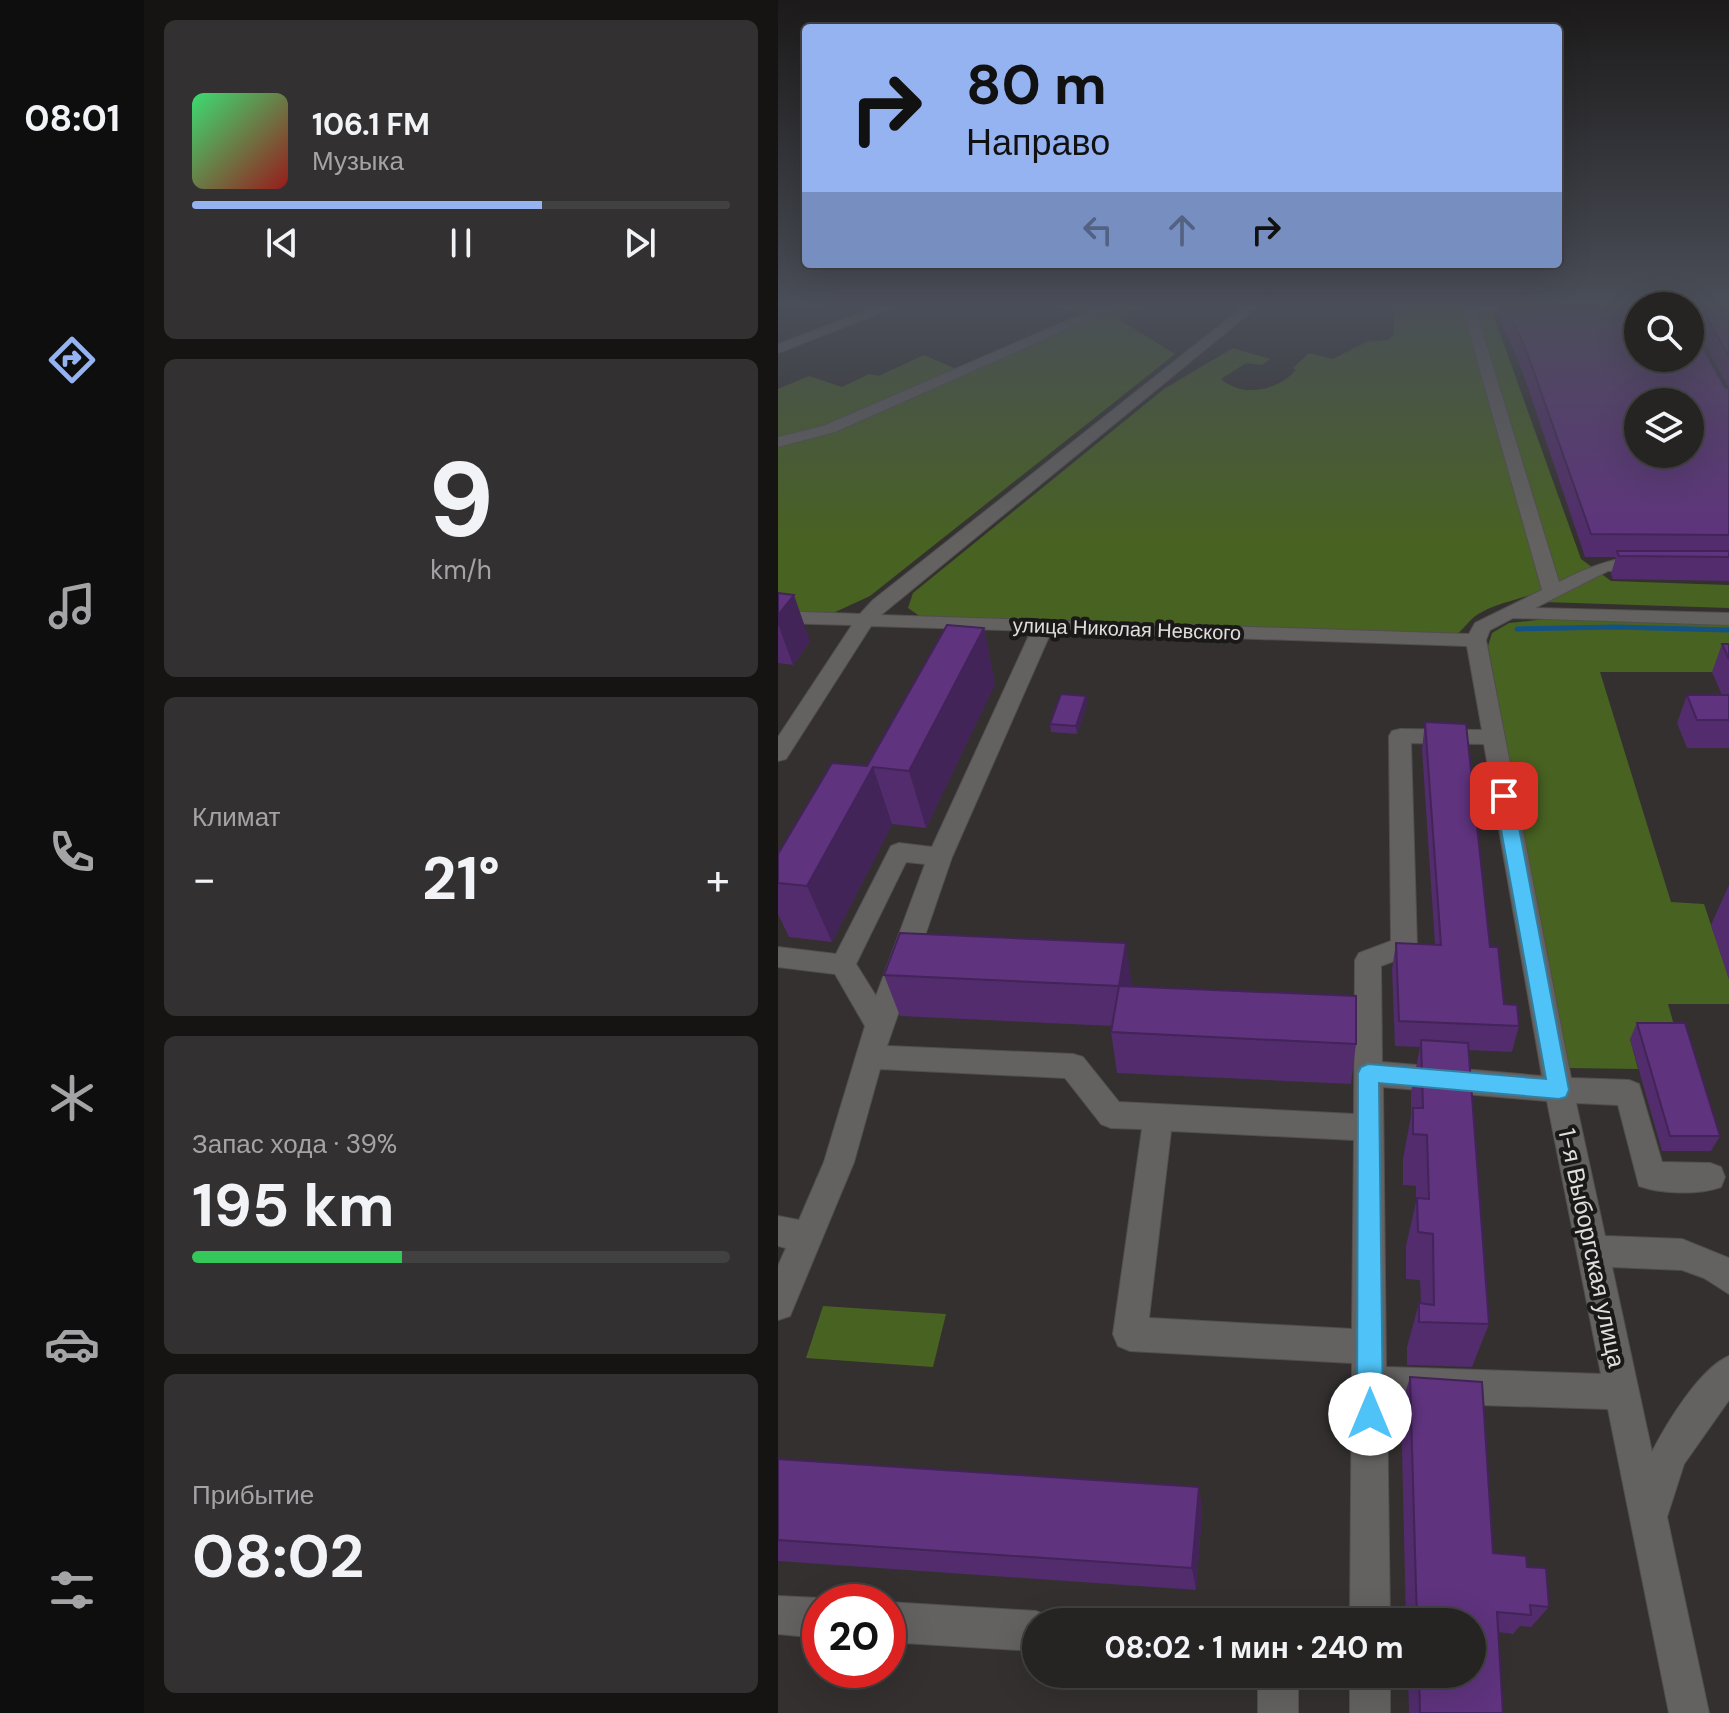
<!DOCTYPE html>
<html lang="ru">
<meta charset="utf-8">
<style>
:root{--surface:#262423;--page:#323030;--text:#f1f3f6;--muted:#a4a4a6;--line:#424141;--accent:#95b2f1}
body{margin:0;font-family:"DM Sans",sans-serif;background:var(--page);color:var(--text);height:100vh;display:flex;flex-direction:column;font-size:30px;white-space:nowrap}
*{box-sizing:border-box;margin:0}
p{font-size:26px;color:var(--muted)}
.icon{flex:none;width:44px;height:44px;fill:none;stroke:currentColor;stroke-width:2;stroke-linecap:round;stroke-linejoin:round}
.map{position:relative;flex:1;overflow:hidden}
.side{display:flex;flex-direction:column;gap:20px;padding:20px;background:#151413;width:634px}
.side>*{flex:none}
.banner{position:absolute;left:24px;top:24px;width:760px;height:244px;border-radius:8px;box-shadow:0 8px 32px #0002,0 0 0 2px var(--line);background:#95b2f1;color:#111;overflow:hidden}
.controls{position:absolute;left:846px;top:292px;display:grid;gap:16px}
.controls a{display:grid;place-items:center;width:80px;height:80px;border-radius:50%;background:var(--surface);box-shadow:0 8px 32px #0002,0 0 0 2px var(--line);font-size:40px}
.speed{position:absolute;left:24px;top:1584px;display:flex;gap:16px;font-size:40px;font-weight:700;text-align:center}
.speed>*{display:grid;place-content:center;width:104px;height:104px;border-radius:50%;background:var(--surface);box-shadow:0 8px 32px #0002,0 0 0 2px var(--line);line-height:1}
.speed .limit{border:12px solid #d22;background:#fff;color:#111}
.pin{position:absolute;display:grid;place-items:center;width:68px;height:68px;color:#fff;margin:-34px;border-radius:16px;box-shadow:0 4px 12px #0006}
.me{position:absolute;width:88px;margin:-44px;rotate:0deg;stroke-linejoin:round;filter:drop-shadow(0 0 6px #0008)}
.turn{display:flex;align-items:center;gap:28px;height:168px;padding:0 32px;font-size:36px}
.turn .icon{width:104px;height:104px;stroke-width:2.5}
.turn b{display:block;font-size:56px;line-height:68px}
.lanes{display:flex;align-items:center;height:76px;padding:0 32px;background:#0003;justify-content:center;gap:40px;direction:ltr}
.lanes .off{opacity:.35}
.big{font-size:60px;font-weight:700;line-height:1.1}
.side .widget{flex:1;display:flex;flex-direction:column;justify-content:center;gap:12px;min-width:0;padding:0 28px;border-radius:12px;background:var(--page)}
.side .dial{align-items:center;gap:0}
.dial b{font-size:104px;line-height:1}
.song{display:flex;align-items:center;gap:24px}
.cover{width:96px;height:96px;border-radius:12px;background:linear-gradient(135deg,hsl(140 70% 55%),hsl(0 70% 35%))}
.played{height:8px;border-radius:4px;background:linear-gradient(90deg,var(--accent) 65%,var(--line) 65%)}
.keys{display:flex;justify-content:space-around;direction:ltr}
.heat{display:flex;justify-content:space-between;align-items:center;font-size:44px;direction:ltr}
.charge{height:12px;border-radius:6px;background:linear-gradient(90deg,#34c759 39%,var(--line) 0)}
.trip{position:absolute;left:244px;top:1608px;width:464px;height:80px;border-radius:40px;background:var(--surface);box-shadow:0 8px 32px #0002,0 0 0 2px var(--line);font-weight:700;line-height:80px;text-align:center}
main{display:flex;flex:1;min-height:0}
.menu{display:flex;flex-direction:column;width:144px;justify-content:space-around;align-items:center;background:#0f0e0e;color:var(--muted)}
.menu .icon{width:56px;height:56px}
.menu .active{color:var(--accent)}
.menu b{font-size:36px;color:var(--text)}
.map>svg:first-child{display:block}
.green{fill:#486222}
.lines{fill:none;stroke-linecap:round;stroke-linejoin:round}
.stream{stroke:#145283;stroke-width:5}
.minor-casing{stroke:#514f4e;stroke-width:2}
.minor{fill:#646260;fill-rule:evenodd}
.wall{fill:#522c6c}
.shaded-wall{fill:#422458}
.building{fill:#5f337e;stroke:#422458;stroke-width:2;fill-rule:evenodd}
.route{fill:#4fc3f7;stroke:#337fa1;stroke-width:2}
.labels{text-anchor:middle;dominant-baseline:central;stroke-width:8;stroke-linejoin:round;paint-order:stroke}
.street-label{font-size:20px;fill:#e0dedd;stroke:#1a1818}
.near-street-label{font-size:24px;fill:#e0dedd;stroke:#1a1818}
</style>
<main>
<nav class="menu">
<b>08:01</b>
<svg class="icon active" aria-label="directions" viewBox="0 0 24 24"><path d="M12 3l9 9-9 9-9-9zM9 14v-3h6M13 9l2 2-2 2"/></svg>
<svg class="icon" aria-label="music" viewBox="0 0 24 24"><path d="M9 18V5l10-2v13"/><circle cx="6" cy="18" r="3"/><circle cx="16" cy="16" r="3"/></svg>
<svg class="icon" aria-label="phone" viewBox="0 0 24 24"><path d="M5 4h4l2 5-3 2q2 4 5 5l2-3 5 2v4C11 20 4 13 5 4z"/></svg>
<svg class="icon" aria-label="climate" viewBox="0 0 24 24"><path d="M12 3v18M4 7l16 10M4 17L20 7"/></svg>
<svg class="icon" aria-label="car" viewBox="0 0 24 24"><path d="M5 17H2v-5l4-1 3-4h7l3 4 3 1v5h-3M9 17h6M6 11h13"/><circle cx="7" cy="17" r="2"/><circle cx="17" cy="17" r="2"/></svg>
<svg class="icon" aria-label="filters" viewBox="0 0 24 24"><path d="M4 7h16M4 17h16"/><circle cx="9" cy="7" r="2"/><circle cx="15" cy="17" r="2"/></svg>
</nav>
<section class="side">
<div class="widget">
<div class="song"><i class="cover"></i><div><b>106.1 FM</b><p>Музыка</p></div></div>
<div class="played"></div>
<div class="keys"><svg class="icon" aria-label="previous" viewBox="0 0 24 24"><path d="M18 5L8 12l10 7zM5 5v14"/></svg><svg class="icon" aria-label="pause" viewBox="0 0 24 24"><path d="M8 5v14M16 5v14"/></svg><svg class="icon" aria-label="next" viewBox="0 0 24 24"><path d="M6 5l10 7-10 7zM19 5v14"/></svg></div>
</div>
<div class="widget dial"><b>9</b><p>km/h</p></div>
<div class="widget"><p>Климат</p>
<div class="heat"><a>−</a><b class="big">21°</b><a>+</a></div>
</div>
<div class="widget"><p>Запас хода · 39%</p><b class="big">195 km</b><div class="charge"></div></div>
<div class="widget"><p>Прибытие</p><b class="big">08:02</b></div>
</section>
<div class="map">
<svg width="951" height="1713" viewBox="0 0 951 1713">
<rect width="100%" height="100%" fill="#33302f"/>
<g class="green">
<path d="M 268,303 L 373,303 L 340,319 L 397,354 L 92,596 L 55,613 L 0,614 L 0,389 L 31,376 L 64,387 L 91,374 L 101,376 L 146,355 L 181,370 L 302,317 L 302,314 Z"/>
<path d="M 595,303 L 682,303 L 766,588 C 747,600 723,601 704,612 C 693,617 688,627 679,634 L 669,635 L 143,617 L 130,608 L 135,593 L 386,389 L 455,348 L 492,359 L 484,365 L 468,363 L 443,379 C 465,398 499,391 518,370 L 515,368 L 531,353 L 555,359 L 588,342 L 610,340 L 616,334 L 616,307 Z"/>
<path d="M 694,303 L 711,303 L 803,559 L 833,581 L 951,585 L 951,608 L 765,602 L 777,594 L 699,310 Z"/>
<path d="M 768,619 L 951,625 L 951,672 L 822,672 L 893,902 L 926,904 L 951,979 L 951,1004 L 890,1004 L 900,1039 L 852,1039 L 860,1069 L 790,1068 L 710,646 L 714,633 L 731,623 Z"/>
<path d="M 45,1306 L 168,1314 L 155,1367 L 28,1358 Z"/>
</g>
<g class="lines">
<path class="stream" d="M 739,629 L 838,627 L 951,630"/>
<g class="minor-casing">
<g id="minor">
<path d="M 109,303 L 128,303 L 0,353 L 0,344 Z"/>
<path d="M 330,303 L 348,303 L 57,432 L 0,447 L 0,437 L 45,426 Z"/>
<path d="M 470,303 L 484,303 L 103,615 L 691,634 L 697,623 L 764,590 L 683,303 L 756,304 L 758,307 L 751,311 L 698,311 L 781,582 C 802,571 857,545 877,565 L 868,570 L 830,571 L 757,608 L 951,613 L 951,625 L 735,618 L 712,630 L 708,640 L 793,1078 L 851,1080 L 861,1084 L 884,1162 L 932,1163 L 943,1167 L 947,1177 L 943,1187 C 921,1195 883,1194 861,1186 L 840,1105 L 798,1103 L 827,1236 L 904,1239 L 951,1258 L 951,1294 L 926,1278 L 904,1270 L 834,1267 L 874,1452 C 888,1424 922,1368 951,1356 L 951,1400 L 906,1464 L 889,1517 L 931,1713 L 891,1713 L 830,1409 L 609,1402 L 612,1622 L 572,1622 L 574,1363 L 352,1351 L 340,1346 L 335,1334 L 364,1129 L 333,1128 L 323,1124 L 287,1078 L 102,1069 L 76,1162 L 12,1316 L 0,1320 L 0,1266 L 8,1248 L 0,1246 L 0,1216 L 21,1220 L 46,1162 L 87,1026 L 57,974 L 0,967 L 0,947 L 58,954 L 113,846 L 121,843 L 154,847 L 253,631 L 93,626 L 8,759 L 0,761 L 0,737 L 74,625 L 0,623 L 0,611 L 82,614 L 95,600 ZM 273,632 L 689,646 L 704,730 L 622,729 L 614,731 L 611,736 L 613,941 L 581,953 L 577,960 L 576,1114 L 341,1102 L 305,1057 L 295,1054 L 109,1046 L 174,857 ZM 633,743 L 706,744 L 764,1076 L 604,1062 L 603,966 L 635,954 L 639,947 ZM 128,862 L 147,864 L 98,996 L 78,964 ZM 605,1087 L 769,1101 L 823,1374 L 608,1367 ZM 393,1131 L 576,1140 L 574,1329 L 371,1318 Z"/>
<path d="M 0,1596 L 42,1598 L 50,1602 L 42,1602 L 42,1638 L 0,1634 Z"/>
<path d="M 110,1602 L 258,1611 L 272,1617 L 274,1622 L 258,1622 L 258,1651 L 110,1642 Z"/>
<rect x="480" y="1674" width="40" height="39"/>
<rect x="572" y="1674" width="40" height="39"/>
</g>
</g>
<use href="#minor" class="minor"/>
</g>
<g class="wall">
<path d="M 722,303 L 951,303 L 951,388 L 922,336 L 917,334 L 947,387 L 951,389 L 951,581 L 835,579 L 833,574 L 838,557 L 807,557 L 746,376 L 720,314 Z"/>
<path d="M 0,593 L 32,641 L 15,665 L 0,663 Z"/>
<path d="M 206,628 L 217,684 L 148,828 L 114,824 L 54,942 L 11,937 L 0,914 L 0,854 L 89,766 Z"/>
<path d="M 944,644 L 951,644 L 951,748 L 909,748 L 899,723 L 909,695 L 944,695 L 934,672 Z"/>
<path d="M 308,696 L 309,704 L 299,734 L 273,732 L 272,724 Z"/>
<path d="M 647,722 L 712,947 L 726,1004 L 741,1026 L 734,1052 L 690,1050 L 711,1324 L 694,1367 L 629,1365 L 629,1347 L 641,1303 L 643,1303 L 642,1280 L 628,1279 L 628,1246 L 638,1202 L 638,1186 L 625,1185 L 625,1159 L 633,1116 L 633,1093 L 642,1047 L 617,1046 L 614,969 L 618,943 L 657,945 L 644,749 Z"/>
<path d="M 951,885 L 951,979 L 933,925 Z"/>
<path d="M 106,975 L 354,985 L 353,986 L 578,1044 L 573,1084 L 339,1073 L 333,1032 L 334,1026 L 122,1016 Z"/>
<path d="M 859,1023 L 942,1136 L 933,1151 L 884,1151 L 852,1039 Z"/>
<path d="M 632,1377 L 715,1553 L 749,1567 L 771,1607 L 753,1627 L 742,1626 L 735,1634 L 720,1632 L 725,1713 L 631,1713 L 630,1674 L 694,1674 L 694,1622 L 628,1622 L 623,1407 Z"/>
<path d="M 0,1459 L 421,1487 L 424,1513 L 418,1590 L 0,1561 Z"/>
</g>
<g class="shaded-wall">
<path d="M 16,595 L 32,641 L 15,665 L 0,624 L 0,615 Z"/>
<path d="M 206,628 L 217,684 L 148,828 L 131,771 Z"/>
<path d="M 308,696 L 309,704 L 299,734 L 298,726 Z"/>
<path d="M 95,767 L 114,824 L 54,942 L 29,886 Z"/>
<path d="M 348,943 L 354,985 L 347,1027 L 341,986 Z"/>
<path d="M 421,1487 L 424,1513 L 418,1590 L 414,1568 Z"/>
</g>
<g class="building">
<path d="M 727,303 L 951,303 L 951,356 L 927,315 L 915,311 L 915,331 L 947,387 L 951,389 L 951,535 L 813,534 L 750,355 ZM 860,306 L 912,306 L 912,358 L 860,358 ZM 860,402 L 912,402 L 912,454 L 860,454 Z"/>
<path d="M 839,551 L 951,551 L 951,557 L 841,556 Z"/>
<path d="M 0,593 L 16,595 L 0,615 Z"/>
<path d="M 169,625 L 206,628 L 131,771 L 95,767 L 29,886 L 0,883 L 0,854 L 54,763 L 89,766 Z"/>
<path d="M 944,644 L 951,644 L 951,659 Z"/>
<path d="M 283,694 L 308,696 L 298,726 L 272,724 Z"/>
<path d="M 909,695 L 951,695 L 951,720 L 919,720 Z"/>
<path d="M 647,722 L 688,724 L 712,947 L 720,947 L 726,1004 L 739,1005 L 741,1026 L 621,1021 L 618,943 L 663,945 Z"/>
<path d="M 122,933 L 348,943 L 341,986 L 106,975 Z"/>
<path d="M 341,986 L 578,996 L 578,1044 L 333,1032 Z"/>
<path d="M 859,1023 L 907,1023 L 942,1136 L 892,1136 Z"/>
<path d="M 643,1040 L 690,1043 L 711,1324 L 641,1322 L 641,1303 L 656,1305 L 655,1234 L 640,1232 L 639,1198 L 651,1199 L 649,1135 L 635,1134 L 635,1108 L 645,1108 Z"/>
<path d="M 632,1377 L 704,1382 L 715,1553 L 748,1556 L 749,1567 L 768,1568 L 771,1607 L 752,1605 L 753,1615 L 719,1612 L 725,1713 L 642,1713 L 641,1674 L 694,1674 L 694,1622 L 639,1622 Z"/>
<path d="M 0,1459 L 421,1487 L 414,1568 L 0,1540 Z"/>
</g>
<linearGradient id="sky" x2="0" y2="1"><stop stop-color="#1c1a1a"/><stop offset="0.56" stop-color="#4a4e58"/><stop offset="1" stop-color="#4a4e58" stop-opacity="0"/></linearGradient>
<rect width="951" height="543" fill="url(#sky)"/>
<path class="route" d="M 726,790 L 735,796 L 791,1090 L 788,1097 L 781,1099 L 601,1083 L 605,1414 L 601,1423 L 592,1427 L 582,1423 L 579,1414 L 580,1073 L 583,1067 L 590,1064 L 768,1079 L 717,796 Z"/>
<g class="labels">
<g class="street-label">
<text transform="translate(349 629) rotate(2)">улица Николая Невского</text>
</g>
<g class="near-street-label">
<text transform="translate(814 1248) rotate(78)">1-я Выборгская улица</text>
</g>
</g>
</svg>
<div class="controls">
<a><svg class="icon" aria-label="search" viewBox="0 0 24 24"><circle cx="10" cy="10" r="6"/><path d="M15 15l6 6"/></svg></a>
<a><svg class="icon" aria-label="layers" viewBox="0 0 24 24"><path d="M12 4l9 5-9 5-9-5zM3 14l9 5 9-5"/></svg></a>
</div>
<div class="speed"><div class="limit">20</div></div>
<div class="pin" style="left:726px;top:796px;background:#d93025"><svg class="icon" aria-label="arrive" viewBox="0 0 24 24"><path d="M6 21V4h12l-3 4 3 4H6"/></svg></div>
<svg class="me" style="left:592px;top:1414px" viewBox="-20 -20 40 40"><circle r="19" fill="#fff"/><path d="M0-13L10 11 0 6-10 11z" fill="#4fc3f7"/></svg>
<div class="trip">08:02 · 1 мин · 240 m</div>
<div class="banner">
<div class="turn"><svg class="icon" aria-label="right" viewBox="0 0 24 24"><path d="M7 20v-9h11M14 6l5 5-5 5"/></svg><div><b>80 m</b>Направо</div></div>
<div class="lanes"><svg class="icon off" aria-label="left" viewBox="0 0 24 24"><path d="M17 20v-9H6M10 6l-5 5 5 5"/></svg><svg class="icon off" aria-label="ahead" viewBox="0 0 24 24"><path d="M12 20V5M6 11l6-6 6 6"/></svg><svg class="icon" aria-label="right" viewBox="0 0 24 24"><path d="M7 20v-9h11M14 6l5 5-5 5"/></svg></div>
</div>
</div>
</main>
